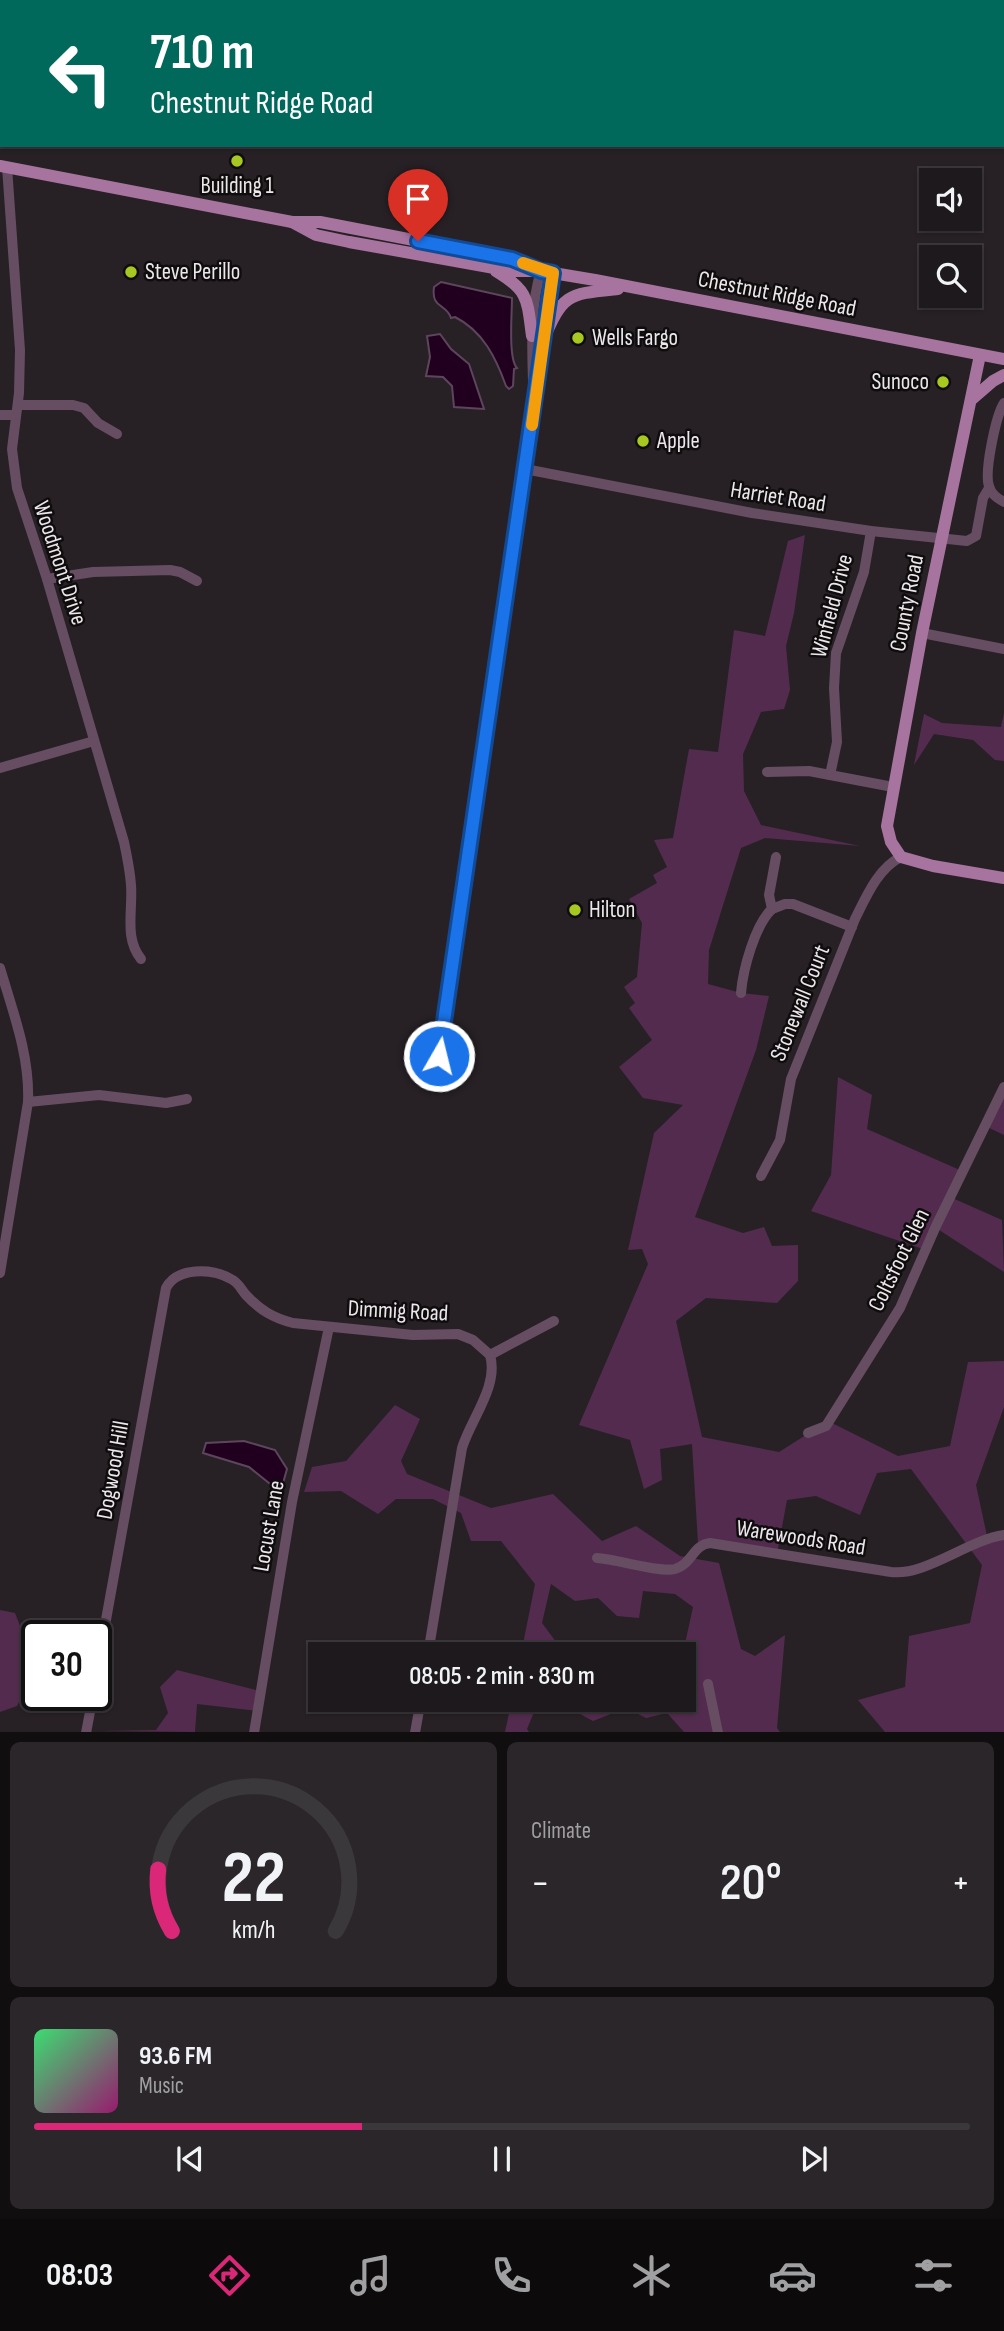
<!DOCTYPE html>
<meta charset="utf-8">
<style>
:root{--surface:#1d191c;--page:#2a2629;--text:#f1f3f6;--muted:#a0a0a3;--line:#3b383b;--accent:#db2777}
body{margin:0;font-family:"Sofia Sans Condensed",sans-serif;background:var(--page);color:var(--text);height:100vh;display:flex;flex-direction:column;font-size:26px;white-space:nowrap}
*{box-sizing:border-box;margin:0}
p{font-size:23px;color:var(--muted)}
.icon{flex:none;width:38px;height:38px;fill:none;stroke:currentColor;stroke-width:2;stroke-linecap:round;stroke-linejoin:round}
.map{position:relative;height:1732px;overflow:hidden}
.sheet{display:flex;flex-direction:column;gap:10px;padding:10px;background:#100e0f;flex:1}
.sheet>*{flex:none}
.banner{position:absolute;left:0px;top:0px;width:1004px;height:147px;box-shadow:0 2px 5px #0004,0 0 0 2px var(--line);background:#00695c;color:#fff;overflow:hidden}
.buttons{position:absolute;left:919px;top:168px;display:grid;gap:14px}
.buttons a{display:grid;place-items:center;width:63px;height:63px;border-radius:0px;background:var(--surface);box-shadow:0 2px 5px #0004,0 0 0 2px var(--line);font-size:35px}
.speed{position:absolute;left:21px;top:1620px;display:flex;gap:14px;font-size:35px;font-weight:700;text-align:center}
.speed>*{display:grid;place-content:center;width:91px;height:91px;border-radius:50%;background:var(--surface);box-shadow:0 2px 5px #0004,0 0 0 2px var(--line);line-height:1}
.speed .limit{border:4px solid #111;border-radius:10px;background:#fff;color:#111}
.pin{position:absolute;display:grid;place-items:center;width:60px;height:60px;color:#fff;margin:-72px -30px;border-radius:50% 50% 50% 0;rotate:-45deg;box-shadow:0 0 7px #0007}
.pin .icon{rotate:45deg}
.me{position:absolute;width:77px;margin:-38px;rotate:8deg;stroke-linejoin:round;filter:drop-shadow(0 0 5px #0008)}
.turn{display:flex;align-items:center;gap:24px;height:147px;padding:0 35px;font-size:32px}
.turn .icon{width:91px;height:91px;stroke-width:2.5}
.turn b{display:block;font-size:49px;line-height:60px}
.big{font-size:52px;font-weight:600;line-height:1.1}
.sheet .tile{flex:1;display:flex;flex-direction:column;justify-content:center;gap:10px;min-width:0;padding:0 24px;border-radius:10px;background:var(--page)}
.sheet .dial{align-items:center;gap:0}
.dial svg{height:182px;overflow:visible;fill:none;stroke:var(--line);stroke-width:7;stroke-linecap:round;text-anchor:middle}
.dial text{fill:var(--text);stroke:none}
.song{display:flex;align-items:center;gap:21px}
.cover{width:84px;height:84px;border-radius:10px;background:linear-gradient(135deg,hsl(140 70% 55%),hsl(320 70% 35%))}
.played{height:7px;border-radius:4px;background:linear-gradient(90deg,var(--accent) 35%,var(--line) 35%)}
.keys{display:flex;justify-content:space-around;direction:ltr}
.heat{display:flex;justify-content:space-between;align-items:center;font-size:38px;direction:ltr}
.sheet .tiles{flex:1;display:grid;gap:10px;grid-template-columns:1fr 1fr}
.tile:last-child{grid-column:span 2}
.trip{position:absolute;left:308px;top:1642px;width:388px;height:70px;border-radius:0px;background:var(--surface);box-shadow:0 2px 5px #0004,0 0 0 2px var(--line);font-weight:600;line-height:70px;text-align:center}
.tab-bar{display:flex;height:112px;justify-content:space-around;align-items:center;background:#0c0a0b;color:var(--muted)}
.tab-bar .icon{width:49px;height:49px}
.tab-bar .active{color:var(--accent)}
.tab-bar b{font-size:32px;color:var(--text)}
.map>svg:first-child{display:block}
.green{fill:#532b4e}
.water{fill:#20001e;stroke:#5d455c;stroke-width:2}
.lines{fill:none;stroke-linecap:round;stroke-linejoin:round}
.minor{stroke:#664d62;stroke-width:10}
.major{stroke:#a774a0;stroke-width:12}
.highway{stroke:#c184b9;stroke-width:14}
.route-casing{stroke:#114b97;stroke-width:18}
.route{stroke:#1a73e8;stroke-width:12}
.slow{stroke:#f59e0b;stroke-width:12}
.poi-dot{fill:#a6c821;stroke:#0f0c0e;stroke-width:2.5}
.labels{text-anchor:middle;dominant-baseline:central;stroke-width:5;stroke-linejoin:round;paint-order:stroke}
.poi-label{font-size:23px;fill:#ece7eb;stroke:#0f0c0e;text-anchor:start}
.street-label{font-size:23px;fill:#ece7eb;stroke:#0f0c0e}
</style>
<div class="map">
<svg width="1004" height="1733" viewBox="0 0 1004 1733">
<rect width="100%" height="100%" fill="#272126"/>
<g class="green">
<path d="M 805,535 L 794,613 L 786,646 L 790,690 L 784,709 L 761,712 L 743,754 L 744,791 L 761,825 L 860,846 L 765,838 L 741,848 L 709,950 L 708,984 L 741,993 L 769,996 L 756,1050 L 695,1217 L 743,1233 L 764,1227 L 772,1246 L 798,1245 L 798,1281 L 777,1303 L 706,1298 L 676,1321 L 702,1437 L 779,1452 L 828,1421 L 898,1456 L 950,1446 L 968,1362 L 1004,1361 L 1004,1407 L 976,1485 L 987,1536 L 1004,1537 L 1004,1732 L 885,1732 L 858,1700 L 905,1687 L 909,1636 L 970,1623 L 982,1565 L 911,1469 L 877,1473 L 860,1515 L 816,1496 L 787,1500 L 777,1554 L 698,1543 L 692,1444 L 660,1449 L 662,1480 L 644,1489 L 630,1440 L 579,1425 L 648,1264 L 642,1249 L 628,1250 L 654,1133 L 683,1105 L 643,1098 L 619,1067 L 652,1040 L 629,1008 L 635,1003 L 624,987 L 637,977 L 642,923 L 629,899 L 657,883 L 653,875 L 667,867 L 654,840 L 673,838 L 689,749 L 718,752 L 734,630 L 765,636 L 788,541 Z"/>
<path d="M 1004,713 L 1004,761 L 995,760 L 973,740 L 934,734 L 914,765 L 924,714 L 942,723 L 1001,727 Z"/>
<path d="M 838,1077 L 872,1095 L 867,1129 L 962,1171 L 950,1197 L 1002,1220 L 1004,1272 L 936,1228 L 926,1250 L 811,1211 L 831,1175 Z"/>
<path d="M 1004,1083 L 1004,1135 L 983,1125 Z"/>
<path d="M 395,1405 L 420,1419 L 401,1461 L 407,1474 L 491,1508 L 553,1494 L 602,1541 L 636,1526 L 680,1556 L 719,1563 L 741,1649 L 755,1656 L 785,1635 L 777,1728 L 780,1732 L 684,1732 L 667,1713 L 646,1718 L 626,1708 L 593,1721 L 571,1709 L 539,1700 L 527,1729 L 529,1732 L 505,1732 L 512,1699 L 684,1699 L 684,1694 L 696,1669 L 683,1653 L 693,1607 L 675,1594 L 643,1591 L 639,1618 L 617,1616 L 598,1598 L 575,1601 L 551,1584 L 542,1623 L 565,1654 L 521,1654 L 535,1584 L 501,1541 L 471,1541 L 461,1513 L 433,1499 L 396,1499 L 378,1514 L 341,1491 L 304,1492 L 312,1467 L 346,1461 Z"/>
<path d="M 0,1610 L 15,1613 L 36,1667 L 17,1706 L 0,1712 Z"/>
<path d="M 618,1641 L 620,1654 L 599,1654 L 600,1642 Z"/>
<path d="M 177,1670 L 260,1691 L 259,1711 L 197,1704 L 195,1732 L 101,1731 L 156,1730 L 168,1713 L 160,1687 Z"/>
</g>
<g class="water">
<path d="M 441,282 L 512,298 C 512,313 508,359 517,368 L 514,369 L 513,386 L 509,389 L 506,386 C 496,358 483,331 455,317 L 451,318 C 446,303 431,309 434,287 Z"/>
<path d="M 440,334 L 451,349 L 469,364 L 484,409 L 454,407 L 452,386 L 443,377 L 426,376 L 430,357 L 427,336 Z"/>
<path d="M 244,1441 L 275,1450 L 287,1469 L 283,1483 L 274,1487 L 249,1467 L 203,1453 L 206,1443 Z"/>
</g>
<g class="lines">
<g class="minor">
<path d="M 7,167 L 20,350 L 19,393 L 12,449 L 17,488 L 47,579 L 124,842 C 127,856 130,870 131,885 C 133,911 124,938 141,959"/>
<path d="M 533,381 C 532,345 530,306 541,271"/>
<path d="M 1004,403 C 996,415 984,472 989,486 C 991,494 997,498 1004,502"/>
<path d="M 18,405 L 73,405 L 84,408 L 98,423 L 117,434"/>
<path d="M 0,415 L 15,415"/>
<path d="M 525,469 L 752,513 L 871,531 L 967,541 L 976,536 L 983,498 L 989,488"/>
<path d="M 47,579 L 93,572 L 170,570 L 180,572 L 197,581"/>
<path d="M 922,633 L 1004,649"/>
<path d="M 0,768 L 94,741"/>
<path d="M 767,772 L 809,771 L 893,787"/>
<path d="M 830,775 L 837,742 L 834,688 L 836,653 L 864,572 L 871,531"/>
<path d="M 772,909 L 785,904 L 793,904 L 852,927"/>
<path d="M 0,968 C 13,1012 30,1056 28,1102 L 0,1273"/>
<path d="M 741,993 C 743,969 755,925 772,909 L 769,895 L 776,857"/>
<path d="M 439,1056 L 553,273"/>
<path d="M 28,1102 L 99,1095 L 166,1103 L 187,1099"/>
<path d="M 761,1176 L 780,1140 L 791,1079 L 855,919 C 866,897 878,868 901,857"/>
<path d="M 490,1355 L 554,1321"/>
<path d="M 808,1433 L 826,1426 L 900,1308 L 936,1226 L 1004,1087"/>
<path d="M 597,1558 C 616,1559 660,1573 675,1569 C 692,1564 693,1545 710,1543 L 891,1572 C 926,1576 968,1540 1004,1535"/>
<path d="M 96,1675 L 166,1288 C 177,1267 212,1268 231,1279 C 238,1282 241,1289 246,1295 C 260,1310 273,1318 293,1323 L 413,1335 L 458,1334 L 473,1340 L 490,1355 C 499,1386 471,1419 462,1448 L 428,1654"/>
<path d="M 708,1684 L 718,1733"/>
<path d="M 86,1733 L 93,1696"/>
<path d="M 254,1733 L 292,1502 L 329,1327"/>
<path d="M 415,1733 L 421,1699"/>
</g>
<g class="major">
<path d="M 0,166 L 292,222 L 320,222 L 512,259 L 535,268"/>
<path d="M 292,222 L 316,235 L 349,242 L 511,271 L 541,271 L 595,280 L 1004,359"/>
<path d="M 496,271 C 529,291 527,299 532,336"/>
<path d="M 543,341 C 563,293 568,294 618,289"/>
<path d="M 980,355 L 922,633 L 887,826 L 891,842 L 901,857 L 933,866 L 1004,878"/>
<path d="M 971,400 L 993,381 L 1004,375"/>
</g>
<g class="highway">
<path d="M 432,0 L 438,2"/>
<path d="M 613,0 L 618,2"/>
<path d="M 1003,67 L 1004,67"/>
<path d="M 1003,126 L 1004,126"/>
</g>
</g>
<g class="lines">
<g class="route-casing">
<path id="route" d="M 418,241 L 512,259 L 541,271 L 553,273 L 439,1056"/>
</g>
<use href="#route" class="route"/>
<path class="slow" d="M 523,263 L 553,273 L 532,425"/>
</g>
<g class="poi-dot">
<circle cx="237" cy="161" r="7"/>
<circle cx="131" cy="272" r="7"/>
<circle cx="578" cy="338" r="7"/>
<circle cx="943" cy="382" r="7"/>
<circle cx="643" cy="441" r="7"/>
<circle cx="575" cy="910" r="7"/>
</g>
<g class="labels">
<g class="poi-label">
<text x="237" y="186" text-anchor="middle">Building 1</text>
<text x="145" y="272">Steve Perillo</text>
<text x="592" y="338">Wells Fargo</text>
<text x="929" y="382" text-anchor="end">Sunoco</text>
<text x="657" y="441">Apple</text>
<text x="589" y="910">Hilton</text>
</g>
<g class="street-label">
<text transform="translate(777 294) rotate(11)">Chestnut Ridge Road</text>
<text transform="translate(778 497) rotate(9)">Harriet Road</text>
<text transform="translate(60 563) rotate(72)">Woodmont Drive</text>
<text transform="translate(907 603) rotate(-79)">County Road</text>
<text transform="translate(832 606) rotate(-75)">Winfield Drive</text>
<text transform="translate(800 1003) rotate(-68)">Stonewall Court</text>
<text transform="translate(899 1260) rotate(-64)">Coltsfoot Glen</text>
<text transform="translate(398 1311) rotate(3)">Dimmig Road</text>
<text transform="translate(113 1470) rotate(-80)">Dogwood Hill</text>
<text transform="translate(269 1526) rotate(-80)">Locust Lane</text>
<text transform="translate(801 1538) rotate(9)">Warewoods Road</text>
</g>
</g>
</svg>
<div class="buttons">
<a><svg class="icon" aria-label="sound" viewBox="0 0 24 24"><path d="M4 9h4l5-4v14l-5-4H4zM17 9q2 3 0 6"/></svg></a>
<a><svg class="icon" aria-label="search" viewBox="0 0 24 24"><circle cx="10" cy="10" r="6"/><path d="M15 15l6 6"/></svg></a>
</div>
<div class="speed"><div class="limit">30</div></div>
<div class="pin" style="left:418px;top:241px;background:#d93025"><svg class="icon" aria-label="arrive" viewBox="0 0 24 24"><path d="M6 21V4h12l-3 4 3 4H6"/></svg></div>
<svg class="me" style="left:439px;top:1056px" viewBox="-20 -20 40 40"><circle r="17" fill="#1a73e8" stroke="#fff" stroke-width="3"/><path d="M0-11L8 9 0 5-8 9z" fill="#fff"/></svg>
<div class="trip">08:05 · 2 min · 830 m</div>
<div class="banner">
<div class="turn"><svg class="icon" aria-label="left" viewBox="0 0 24 24"><path d="M17 20v-9H6M10 6l-5 5 5 5"/></svg><div><b>710 m</b>Chestnut Ridge Road</div></div>
</div>
</div>
<section class="sheet">
<div class="tiles">
<div class="tile dial"><svg viewBox="0 0 100 80">
<path d="M14 69A42 42 0 1 1 86 69"/>
<path d="M14 69A42 42 0 0 1 8 42" stroke="#db2777"/>
<text x="50" y="56" font-size="32" font-weight="700">22</text>
<text x="50" y="72" font-size="11">km/h</text>
</svg></div>
<div class="tile"><p>Climate</p>
<div class="heat"><a>−</a><b class="big">20°</b><a>+</a></div>
</div>
<div class="tile">
<div class="song"><i class="cover"></i><div><b>93.6 FM</b><p>Music</p></div></div>
<div class="played"></div>
<div class="keys"><svg class="icon" aria-label="previous" viewBox="0 0 24 24"><path d="M18 5L8 12l10 7zM5 5v14"/></svg><svg class="icon" aria-label="pause" viewBox="0 0 24 24"><path d="M8 5v14M16 5v14"/></svg><svg class="icon" aria-label="next" viewBox="0 0 24 24"><path d="M6 5l10 7-10 7zM19 5v14"/></svg></div>
</div>
</div>
</section>
<nav class="tab-bar">
<b>08:03</b>
<svg class="icon active" aria-label="directions" viewBox="0 0 24 24"><path d="M12 3l9 9-9 9-9-9zM9 14v-3h6M13 9l2 2-2 2"/></svg>
<svg class="icon" aria-label="music" viewBox="0 0 24 24"><path d="M9 18V5l10-2v13"/><circle cx="6" cy="18" r="3"/><circle cx="16" cy="16" r="3"/></svg>
<svg class="icon" aria-label="phone" viewBox="0 0 24 24"><path d="M5 4h4l2 5-3 2q2 4 5 5l2-3 5 2v4C11 20 4 13 5 4z"/></svg>
<svg class="icon" aria-label="climate" viewBox="0 0 24 24"><path d="M12 3v18M4 7l16 10M4 17L20 7"/></svg>
<svg class="icon" aria-label="car" viewBox="0 0 24 24"><path d="M5 17H2v-5l4-1 3-4h7l3 4 3 1v5h-3M9 17h6M6 11h13"/><circle cx="7" cy="17" r="2"/><circle cx="17" cy="17" r="2"/></svg>
<svg class="icon" aria-label="filters" viewBox="0 0 24 24"><path d="M4 7h16M4 17h16"/><circle cx="9" cy="7" r="2"/><circle cx="15" cy="17" r="2"/></svg>
</nav>
